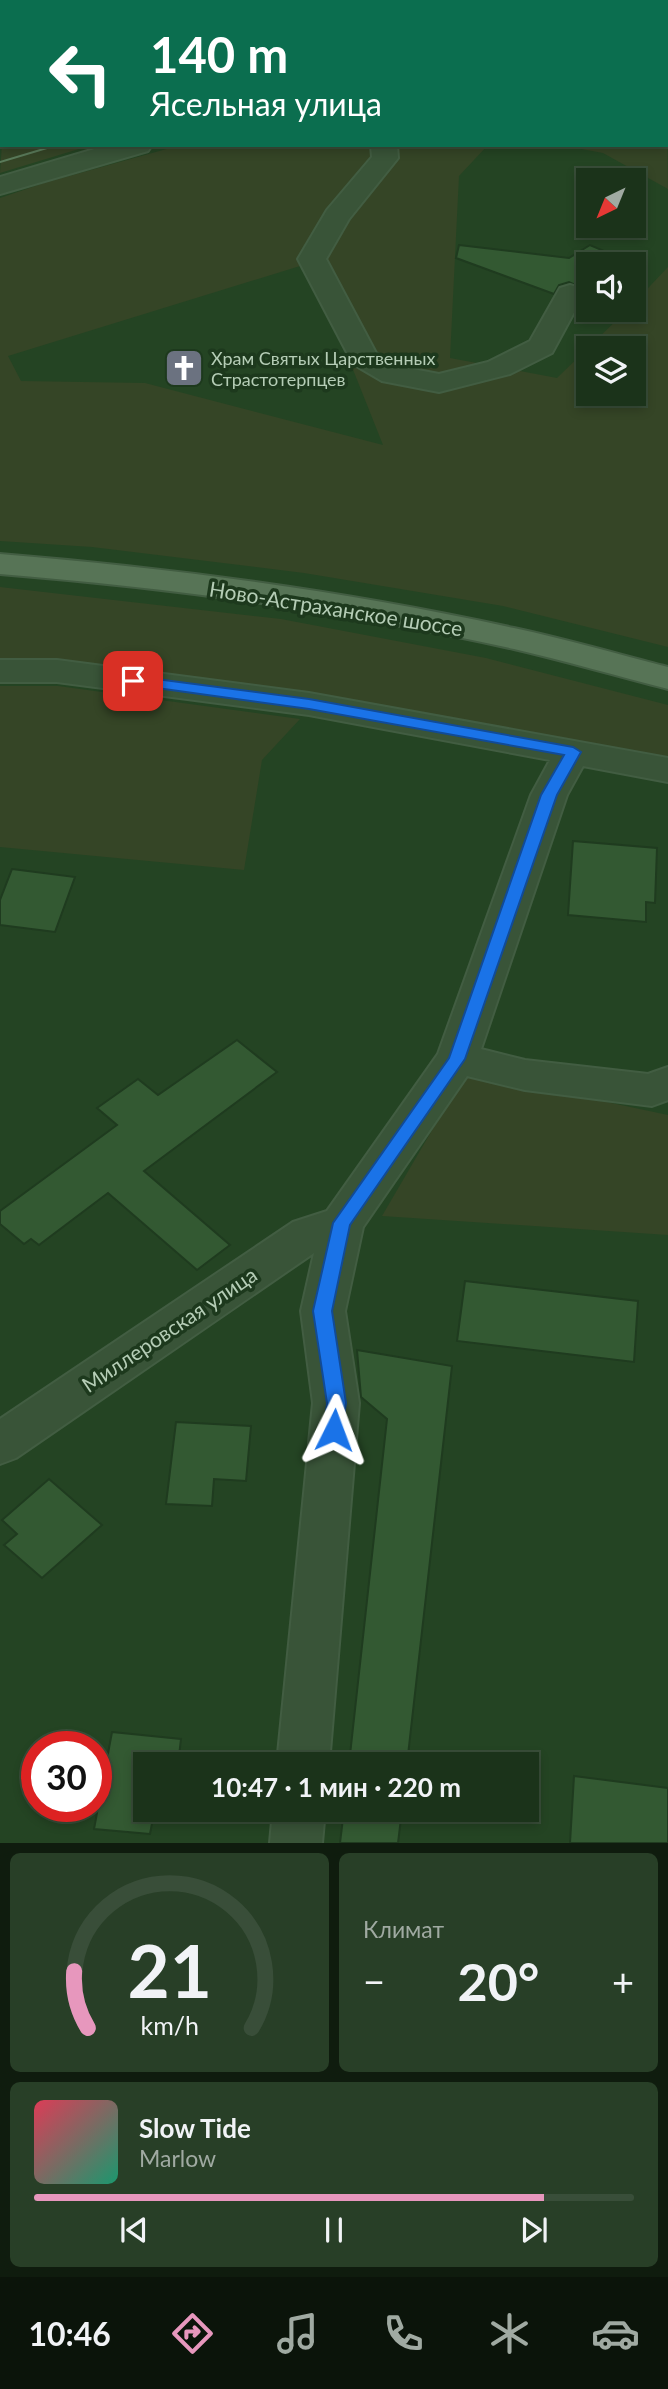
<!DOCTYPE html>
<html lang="ru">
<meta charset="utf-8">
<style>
:root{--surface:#1b331a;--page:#283f27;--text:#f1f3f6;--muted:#a0aaa2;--line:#394e39;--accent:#e797bd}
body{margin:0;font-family:Lato,sans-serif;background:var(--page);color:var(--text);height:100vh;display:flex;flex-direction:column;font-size:26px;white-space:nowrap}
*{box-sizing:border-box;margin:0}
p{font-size:23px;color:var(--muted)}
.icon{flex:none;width:38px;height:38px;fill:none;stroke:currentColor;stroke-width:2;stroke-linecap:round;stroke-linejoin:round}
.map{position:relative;height:1843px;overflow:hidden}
.details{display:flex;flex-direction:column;gap:10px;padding:10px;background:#0f1c0e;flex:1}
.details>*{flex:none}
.guide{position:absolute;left:0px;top:0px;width:668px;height:147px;box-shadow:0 4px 10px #0003,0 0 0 2px var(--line);background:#0b6e4f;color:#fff;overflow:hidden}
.needle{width:46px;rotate:223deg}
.tools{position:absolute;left:576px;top:168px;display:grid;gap:14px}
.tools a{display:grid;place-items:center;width:70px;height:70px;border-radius:0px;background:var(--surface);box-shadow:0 4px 10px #0003,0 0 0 2px var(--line);font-size:35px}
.speed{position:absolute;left:21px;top:1731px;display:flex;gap:14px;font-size:35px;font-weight:700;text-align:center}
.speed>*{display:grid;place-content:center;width:91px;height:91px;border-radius:50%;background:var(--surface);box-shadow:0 4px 10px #0003,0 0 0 2px var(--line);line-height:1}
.speed .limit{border:10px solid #d22;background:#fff;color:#111}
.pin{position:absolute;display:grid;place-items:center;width:60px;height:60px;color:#fff;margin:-30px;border-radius:14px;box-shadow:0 4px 10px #0006}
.me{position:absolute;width:77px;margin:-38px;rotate:3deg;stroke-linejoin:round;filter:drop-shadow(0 0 5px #0008)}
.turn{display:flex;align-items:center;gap:24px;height:147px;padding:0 35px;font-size:32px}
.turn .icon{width:91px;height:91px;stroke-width:2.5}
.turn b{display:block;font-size:49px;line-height:60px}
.big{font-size:52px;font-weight:700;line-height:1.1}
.details .tile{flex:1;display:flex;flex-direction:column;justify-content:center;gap:10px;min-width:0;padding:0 24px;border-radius:10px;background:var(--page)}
.details .dial{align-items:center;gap:0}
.dial svg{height:182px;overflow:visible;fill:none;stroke:var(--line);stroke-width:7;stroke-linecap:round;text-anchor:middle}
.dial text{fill:var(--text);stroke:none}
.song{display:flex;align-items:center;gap:21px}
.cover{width:84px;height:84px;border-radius:10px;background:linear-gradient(135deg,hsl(350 70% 55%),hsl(160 70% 35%))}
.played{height:7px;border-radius:4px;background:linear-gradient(90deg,var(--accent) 85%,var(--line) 85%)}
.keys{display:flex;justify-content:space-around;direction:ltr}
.heat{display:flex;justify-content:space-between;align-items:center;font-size:38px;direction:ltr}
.details .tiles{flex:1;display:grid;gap:10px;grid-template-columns:1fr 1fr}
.tile:last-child{grid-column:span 2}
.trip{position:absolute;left:133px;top:1752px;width:406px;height:70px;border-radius:0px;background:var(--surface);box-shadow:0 4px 10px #0003,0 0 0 2px var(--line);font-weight:700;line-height:70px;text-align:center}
.tab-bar{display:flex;height:112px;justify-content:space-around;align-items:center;background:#0b140a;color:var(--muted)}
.tab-bar .icon{width:49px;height:49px}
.tab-bar .active{color:var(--accent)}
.tab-bar b{font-size:32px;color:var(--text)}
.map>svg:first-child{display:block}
.green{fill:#354526;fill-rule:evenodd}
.building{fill:#335932;stroke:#1f3b1f;stroke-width:2}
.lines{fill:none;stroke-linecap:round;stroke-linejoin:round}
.minor-casing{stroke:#425d42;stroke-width:4}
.major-casing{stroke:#425d42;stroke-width:4}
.minor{fill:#395438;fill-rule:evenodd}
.major{fill:#577456;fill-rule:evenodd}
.tram{stroke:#5a7b5a;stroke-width:2}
.rail-casing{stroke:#5a7b5a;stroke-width:5}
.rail{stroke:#1d391d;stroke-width:3.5;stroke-dasharray:11;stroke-linecap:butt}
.route{fill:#1a73e8;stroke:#114b97;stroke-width:2}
.labels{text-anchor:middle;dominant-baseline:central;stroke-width:7;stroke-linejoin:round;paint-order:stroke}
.far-poi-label{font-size:18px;fill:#b5cdb6;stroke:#1d391d;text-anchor:start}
.street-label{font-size:21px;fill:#b5cdb6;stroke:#1d391d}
</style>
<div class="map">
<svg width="668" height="1843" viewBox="0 0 668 1843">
<rect width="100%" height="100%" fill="#244423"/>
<g class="green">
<path d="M 40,0 L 668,0 L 668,52 L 667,2 L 38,2 Z"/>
<path d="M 667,95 L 668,189 L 603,153 L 560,145 L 667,145 Z"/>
<path d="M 2,143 L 2,145 L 92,145 L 0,173 Z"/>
<path d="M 181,145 L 488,145 L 459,176 L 450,358 L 557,378 L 627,310 L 634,310 L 634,303 L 668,267 L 668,647 L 503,606 L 304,573 L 92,547 L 0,541 L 0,198 L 44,183 ZM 300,266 L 313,269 L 383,445 L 145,383 L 21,381 L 8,356 ZM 588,348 L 634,348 L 634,394 L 588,394 Z"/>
<path d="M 0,587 L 281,619 L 486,658 L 668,705 L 668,761 L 0,661 Z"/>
<path d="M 0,686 L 58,686 L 300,719 L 262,760 L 244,870 L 0,847 Z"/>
<path d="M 466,1072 L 668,1115 L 668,1235 L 382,1216 Z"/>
</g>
<g class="building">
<path d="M 459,245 L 569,258 L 590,245 L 632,263 L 588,264 L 588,291 L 569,282 L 559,285 L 554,294 L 456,258 Z"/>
<path d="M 573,841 L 657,848 L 655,903 L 646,902 L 646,922 L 568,915 Z"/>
<path d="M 12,869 L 75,877 L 55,932 L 0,925 L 0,900 Z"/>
<path d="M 237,1040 L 277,1072 L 144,1171 L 230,1245 L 197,1270 L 108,1193 L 39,1245 L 31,1239 L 24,1244 L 0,1224 L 0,1211 L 117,1125 L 97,1108 L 138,1079 L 158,1095 Z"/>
<path d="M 465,1281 L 638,1301 L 634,1362 L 457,1341 Z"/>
<path d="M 357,1350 L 452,1366 L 407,1764 L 349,1764 L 387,1419 L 361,1397 Z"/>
<path d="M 176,1422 L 251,1426 L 246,1481 L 214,1479 L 212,1506 L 166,1504 Z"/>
<path d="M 49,1479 L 102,1525 L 42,1578 L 4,1545 L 17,1534 L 2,1520 Z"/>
<path d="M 112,1732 L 181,1739 L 178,1764 L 145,1764 L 145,1810 L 171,1810 L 170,1815 L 154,1813 L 150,1834 L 94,1829 Z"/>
<path d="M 574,1776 L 668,1788 L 668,1843 L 570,1843 Z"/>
<path d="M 344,1810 L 402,1810 L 398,1843 L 340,1843 Z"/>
</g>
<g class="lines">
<g class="minor-casing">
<g id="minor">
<path d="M 275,0 L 301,0 L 274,2 Z"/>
<path d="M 597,0 L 621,0 L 596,2 Z"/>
<path d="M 667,48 L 668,48 L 668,64 L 667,63 Z"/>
<rect x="667" y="79" width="1" height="16"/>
<rect x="0" y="102" width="2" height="16"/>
<path d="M 108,145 L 152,145 L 148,151 L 0,194 L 0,177 Z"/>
<path d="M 371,145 L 397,145 L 398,158 L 349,219 L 326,259 L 376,353 L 402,367 L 439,374 L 488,362 L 530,341 L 560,288 L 570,285 L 580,288 L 584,294 L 552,353 L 510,374 L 439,392 L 382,381 L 353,364 L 298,259 L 327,210 L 372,157 Z"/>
<path d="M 0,660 L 57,660 L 309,693 L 668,758 L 668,782 L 583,766 L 567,795 L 481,1049 L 525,1060 L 648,1074 L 668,1067 L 668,1100 L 652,1106 L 525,1090 L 467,1076 L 363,1227 L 345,1311 L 359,1403 L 329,1764 L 277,1764 L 313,1403 L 301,1311 L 314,1253 L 16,1458 L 0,1464 L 0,1419 L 293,1222 L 327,1211 L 438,1054 L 531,795 L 550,760 L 309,715 L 57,682 L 0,682 Z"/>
<path d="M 273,1810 L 325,1810 L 322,1843 L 270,1843 Z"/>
</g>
</g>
<g class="major-casing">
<path id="major" d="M 0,554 C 172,568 345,591 514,628 C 566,639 617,654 668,667 L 668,689 C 617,676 566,661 514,649 C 345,611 172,588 0,574 Z"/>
</g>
<use href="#minor" class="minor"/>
<use href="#major" class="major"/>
<path class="tram" d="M 0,162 L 57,145"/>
<g class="rail-casing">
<path id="rail" d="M 12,2 L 14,0"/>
</g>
<use href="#rail" class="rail"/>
</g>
<path class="route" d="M 133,676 L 309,699 L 573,747 L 581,752 L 557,795 L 465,1059 L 350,1225 L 332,1311 L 346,1403 L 341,1436 L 334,1439 L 327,1436 L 324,1430 L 327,1403 L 313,1311 L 333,1223 L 449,1058 L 541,795 L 564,755 L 309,709 L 128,684 L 126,681 Z"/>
<defs>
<g id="church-square" transform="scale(2.0125)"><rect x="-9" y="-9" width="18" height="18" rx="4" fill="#6b7280" stroke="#1d391d"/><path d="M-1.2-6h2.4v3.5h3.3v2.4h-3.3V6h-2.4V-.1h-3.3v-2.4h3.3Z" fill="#fff"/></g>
</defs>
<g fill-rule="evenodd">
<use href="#church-square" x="184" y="368"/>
</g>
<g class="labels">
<g class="far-poi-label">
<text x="211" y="358">Храм Святых Царственных<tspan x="211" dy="21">Страстотерпцев</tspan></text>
</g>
<g class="street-label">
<text transform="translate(336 608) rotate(9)">Ново-Астраханское шоссе</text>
<text transform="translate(169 1329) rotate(-34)">Миллеровская улица</text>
</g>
</g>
</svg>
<div class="tools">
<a><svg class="needle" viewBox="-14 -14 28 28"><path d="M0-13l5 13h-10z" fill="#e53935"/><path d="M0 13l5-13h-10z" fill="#a0aaa2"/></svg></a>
<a><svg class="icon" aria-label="sound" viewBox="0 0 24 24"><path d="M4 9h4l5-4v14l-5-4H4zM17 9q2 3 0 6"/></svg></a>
<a><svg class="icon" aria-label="layers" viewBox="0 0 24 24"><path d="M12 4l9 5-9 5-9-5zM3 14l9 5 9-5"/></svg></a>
</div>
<div class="speed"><div class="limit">30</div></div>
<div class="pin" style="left:133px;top:681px;background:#d93025"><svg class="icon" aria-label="arrive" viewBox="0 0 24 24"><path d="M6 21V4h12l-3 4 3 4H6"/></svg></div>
<svg class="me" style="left:334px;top:1430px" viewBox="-20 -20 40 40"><path d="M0-17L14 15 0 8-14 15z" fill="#1a73e8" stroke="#fff" stroke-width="4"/></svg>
<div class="trip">10:47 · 1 мин · 220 m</div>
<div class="guide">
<div class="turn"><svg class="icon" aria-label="left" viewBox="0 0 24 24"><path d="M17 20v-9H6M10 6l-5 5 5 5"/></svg><div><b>140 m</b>Ясельная улица</div></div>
</div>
</div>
<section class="details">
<div class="tiles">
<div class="tile dial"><svg viewBox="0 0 100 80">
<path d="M14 69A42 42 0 1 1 86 69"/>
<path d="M14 69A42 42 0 0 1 8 44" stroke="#e797bd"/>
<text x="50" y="56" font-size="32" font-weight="700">21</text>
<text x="50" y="72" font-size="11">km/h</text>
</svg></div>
<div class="tile"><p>Климат</p>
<div class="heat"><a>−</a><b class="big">20°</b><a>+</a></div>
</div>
<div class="tile">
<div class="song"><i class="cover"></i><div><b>Slow Tide</b><p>Marlow</p></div></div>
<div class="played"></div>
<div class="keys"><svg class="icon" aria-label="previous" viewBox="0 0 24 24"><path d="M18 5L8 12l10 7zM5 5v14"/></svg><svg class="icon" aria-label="pause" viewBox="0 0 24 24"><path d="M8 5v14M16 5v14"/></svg><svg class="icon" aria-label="next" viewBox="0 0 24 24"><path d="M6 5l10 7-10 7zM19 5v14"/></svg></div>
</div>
</div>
</section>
<nav class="tab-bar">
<b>10:46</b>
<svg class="icon active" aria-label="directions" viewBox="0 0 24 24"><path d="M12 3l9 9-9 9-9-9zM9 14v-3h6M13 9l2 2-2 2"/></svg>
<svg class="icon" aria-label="music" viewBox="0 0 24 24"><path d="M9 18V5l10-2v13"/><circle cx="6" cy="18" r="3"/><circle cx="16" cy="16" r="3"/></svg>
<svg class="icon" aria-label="phone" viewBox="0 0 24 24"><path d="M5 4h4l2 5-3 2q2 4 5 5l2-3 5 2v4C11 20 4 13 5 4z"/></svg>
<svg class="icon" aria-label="climate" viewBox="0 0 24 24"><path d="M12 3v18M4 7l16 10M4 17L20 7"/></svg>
<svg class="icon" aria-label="car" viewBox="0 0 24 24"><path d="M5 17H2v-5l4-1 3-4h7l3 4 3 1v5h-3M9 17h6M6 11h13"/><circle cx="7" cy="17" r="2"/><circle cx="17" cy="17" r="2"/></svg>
</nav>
